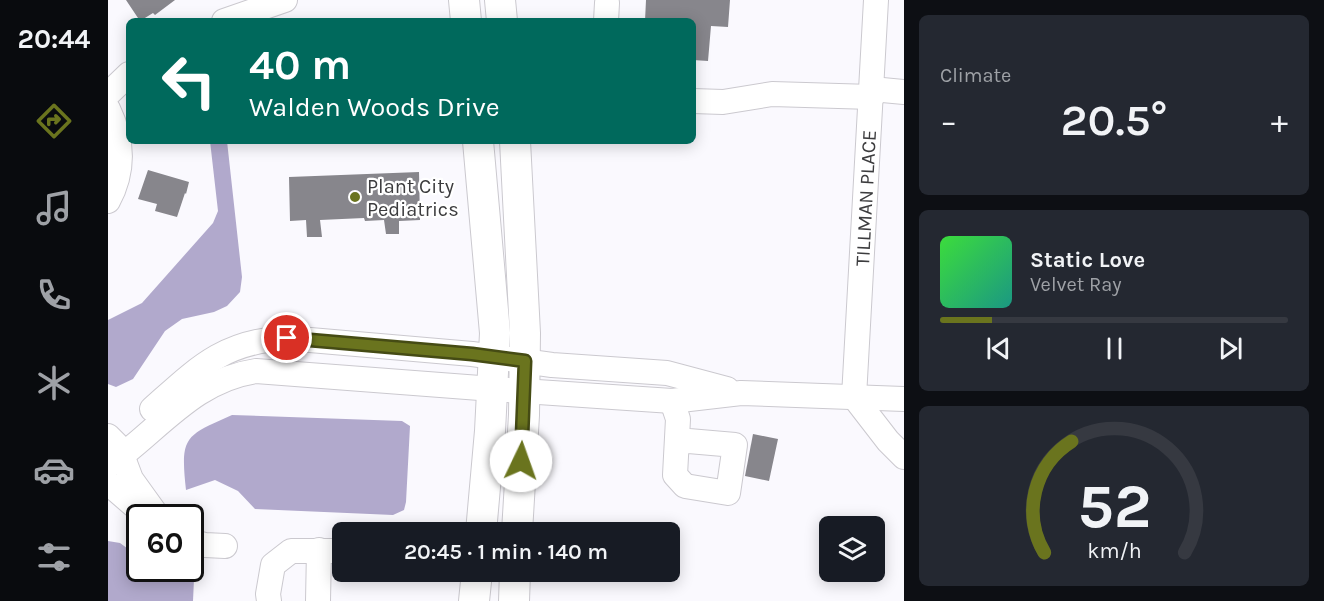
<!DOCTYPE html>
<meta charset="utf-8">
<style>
:root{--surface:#171b24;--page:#242831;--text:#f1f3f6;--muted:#9ea1a6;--line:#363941;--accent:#6a741e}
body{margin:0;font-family:Karla,sans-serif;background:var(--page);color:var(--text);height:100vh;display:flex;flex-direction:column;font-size:22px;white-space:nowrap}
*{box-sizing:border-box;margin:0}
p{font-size:20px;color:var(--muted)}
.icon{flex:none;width:33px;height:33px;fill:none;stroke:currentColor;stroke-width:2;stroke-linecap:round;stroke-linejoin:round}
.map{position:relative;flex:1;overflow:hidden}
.sheet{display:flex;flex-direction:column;gap:15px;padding:15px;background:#0d0f14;width:420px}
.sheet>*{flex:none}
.banner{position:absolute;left:18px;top:18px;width:570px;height:126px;border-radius:9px;box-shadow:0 3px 15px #0003;background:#00695c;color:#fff;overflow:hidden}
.buttons{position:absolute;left:711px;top:516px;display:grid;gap:12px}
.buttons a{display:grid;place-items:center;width:66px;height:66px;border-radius:9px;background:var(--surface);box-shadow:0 3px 15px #0003;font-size:30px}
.speed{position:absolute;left:18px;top:504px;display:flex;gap:12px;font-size:30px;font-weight:700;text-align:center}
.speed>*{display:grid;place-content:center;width:78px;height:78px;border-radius:50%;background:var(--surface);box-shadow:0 3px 15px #0003;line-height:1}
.speed .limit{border:3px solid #111;border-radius:9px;background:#fff;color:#111}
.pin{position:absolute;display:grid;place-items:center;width:51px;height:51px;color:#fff;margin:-26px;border:3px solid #fff;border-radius:50%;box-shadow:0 2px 6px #0007}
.me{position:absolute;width:66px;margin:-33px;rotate:3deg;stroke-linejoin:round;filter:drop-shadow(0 0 4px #0008)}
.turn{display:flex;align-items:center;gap:21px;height:126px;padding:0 24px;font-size:27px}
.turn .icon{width:78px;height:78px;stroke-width:2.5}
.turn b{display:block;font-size:42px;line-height:51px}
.big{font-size:45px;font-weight:600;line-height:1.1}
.sheet .tile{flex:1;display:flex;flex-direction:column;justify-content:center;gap:9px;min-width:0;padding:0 21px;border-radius:9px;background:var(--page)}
.sheet .dial{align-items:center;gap:0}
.dial svg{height:156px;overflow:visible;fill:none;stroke:var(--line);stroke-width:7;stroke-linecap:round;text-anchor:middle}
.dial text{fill:var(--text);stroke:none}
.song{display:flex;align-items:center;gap:18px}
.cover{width:72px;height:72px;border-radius:9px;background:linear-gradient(135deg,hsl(120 70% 55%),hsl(170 70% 35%))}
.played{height:6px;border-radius:3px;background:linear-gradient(90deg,var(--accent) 15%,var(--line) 15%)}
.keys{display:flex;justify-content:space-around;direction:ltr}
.heat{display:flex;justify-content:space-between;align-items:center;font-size:33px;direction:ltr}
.trip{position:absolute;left:224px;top:522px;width:348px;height:60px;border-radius:9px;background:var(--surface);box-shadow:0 3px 15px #0003;font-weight:600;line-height:60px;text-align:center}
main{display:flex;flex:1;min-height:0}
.tabs{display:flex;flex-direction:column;width:108px;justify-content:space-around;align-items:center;background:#090b0e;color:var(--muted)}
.tabs .icon{width:42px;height:42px}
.tabs .selected{color:var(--accent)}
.tabs b{font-size:27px;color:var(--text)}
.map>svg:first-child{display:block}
.water{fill:#b1a9cc}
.building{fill:#87868c}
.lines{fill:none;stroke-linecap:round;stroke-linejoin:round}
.minor-casing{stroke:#cbc9cf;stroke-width:26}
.major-casing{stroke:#cbc9cf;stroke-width:32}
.minor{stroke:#fff;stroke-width:24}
.major{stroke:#fff;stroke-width:30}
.route-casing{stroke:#454b14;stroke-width:15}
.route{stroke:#6a741e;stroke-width:10}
.poi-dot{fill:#6a741e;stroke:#fff;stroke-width:2}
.labels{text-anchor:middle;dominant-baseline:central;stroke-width:4.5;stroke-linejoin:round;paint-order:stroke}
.poi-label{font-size:20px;fill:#3c3c3e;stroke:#fff;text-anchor:start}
.street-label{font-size:20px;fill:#3c3c3e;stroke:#fff}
</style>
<main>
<nav class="tabs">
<b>20:44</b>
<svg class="icon selected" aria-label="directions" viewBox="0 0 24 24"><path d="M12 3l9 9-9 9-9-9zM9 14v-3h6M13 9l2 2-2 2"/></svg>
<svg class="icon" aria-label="music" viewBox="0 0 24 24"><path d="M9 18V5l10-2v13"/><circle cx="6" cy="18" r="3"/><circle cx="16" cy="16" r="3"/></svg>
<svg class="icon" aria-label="phone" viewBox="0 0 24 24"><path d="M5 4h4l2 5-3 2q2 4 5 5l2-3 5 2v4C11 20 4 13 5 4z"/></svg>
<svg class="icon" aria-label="climate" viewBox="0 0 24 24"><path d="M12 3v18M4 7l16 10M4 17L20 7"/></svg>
<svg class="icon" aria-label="car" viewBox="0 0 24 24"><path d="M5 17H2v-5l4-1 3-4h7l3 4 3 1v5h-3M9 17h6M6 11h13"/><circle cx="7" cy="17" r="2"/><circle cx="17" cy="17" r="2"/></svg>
<svg class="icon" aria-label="filters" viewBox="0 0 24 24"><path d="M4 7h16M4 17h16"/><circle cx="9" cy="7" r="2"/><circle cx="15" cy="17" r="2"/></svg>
</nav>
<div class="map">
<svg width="796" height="601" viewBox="0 0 796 601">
<rect width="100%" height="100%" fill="#faf9fe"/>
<g class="water">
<path d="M 102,141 L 119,141 L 134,277 L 132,292 L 119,306 L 106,312 L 74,319 L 57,331 L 25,379 L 8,387 L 0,384 L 0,320 L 34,303 L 105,223 L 110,211 Z"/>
<path d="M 124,415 L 294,421 L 302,426 L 298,502 L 296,510 L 285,515 L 147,509 L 130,491 L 107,480 L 78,490 C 72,436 77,436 124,415 Z"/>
<path d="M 0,541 L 12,543 L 31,557 L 32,568 L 54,569 L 86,579 L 85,601 L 0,601 Z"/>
</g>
<g class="building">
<path d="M 18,0 L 67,0 L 47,15 L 45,13 L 32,21 Z"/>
<path d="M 538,0 L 622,0 L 620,27 L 603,26 L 600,61 L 585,60 L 585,21 L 537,21 Z"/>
<path d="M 40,170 L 81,182 L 78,194 L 77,193 L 69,217 L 47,211 L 49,204 L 30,199 Z"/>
<path d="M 311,172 L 312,220 L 291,221 L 291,234 L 278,234 L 276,220 L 257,221 L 256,218 L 212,220 L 214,237 L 199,237 L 198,220 L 182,221 L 181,177 Z"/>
<path d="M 645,434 L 670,439 L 661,481 L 637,476 Z"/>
</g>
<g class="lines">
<g class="minor-casing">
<g id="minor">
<path d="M 768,0 L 746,397 L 780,441 L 796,457"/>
<path d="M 116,21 L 177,0"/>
<path d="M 498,21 L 499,3"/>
<path d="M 764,89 L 796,92"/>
<path d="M 0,94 L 21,74"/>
<path d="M 585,101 L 615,102 L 664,94 L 764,97"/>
<path d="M 0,109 C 15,140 17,170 0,201"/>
<path d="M 564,401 L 570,419 L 567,475 L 577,486 L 620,493 L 627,445 L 569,440"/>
<path d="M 44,409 C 89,369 115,341 179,338 L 364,354 L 444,365 L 559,373 L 619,389"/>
<path d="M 0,436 L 11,447 L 23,479 L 51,518"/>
<path d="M 0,466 C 50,431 85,380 148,371 L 385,389 L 564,401 L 633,393 L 796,399"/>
<path d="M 0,483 L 37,515"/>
<path d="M 82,541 L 97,545 L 117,546"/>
<path d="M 161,601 L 160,594 L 165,565 L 183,551 L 234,551"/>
<path d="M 210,601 L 211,550"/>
</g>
</g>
<g class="major-casing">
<g id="major">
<path d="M 356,0 L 358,21"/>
<path d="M 392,0 L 394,21"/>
<path d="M 370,141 L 387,333 L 382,431 L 373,532"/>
<path d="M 407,141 L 417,333 L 416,415 L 409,532"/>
<path d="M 366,601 L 369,572"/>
<path d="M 406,601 L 407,572"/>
</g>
</g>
<use href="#minor" class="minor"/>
<use href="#major" class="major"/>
</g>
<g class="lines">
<g class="route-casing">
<path id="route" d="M 179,338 L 364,354 L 417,361 L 413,461"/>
</g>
<use href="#route" class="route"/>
</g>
<circle class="poi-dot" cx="247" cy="197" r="6"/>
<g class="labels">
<g class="poi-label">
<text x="259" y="186">Plant City<tspan x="259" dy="23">Pediatrics</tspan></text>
</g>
<g class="street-label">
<text transform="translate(758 198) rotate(-87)">TILLMAN PLACE</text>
</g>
</g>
</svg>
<div class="buttons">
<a><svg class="icon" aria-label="layers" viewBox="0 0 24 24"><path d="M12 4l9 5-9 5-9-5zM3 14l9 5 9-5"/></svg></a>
</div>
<div class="speed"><div class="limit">60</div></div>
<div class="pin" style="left:179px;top:338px;background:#d93025"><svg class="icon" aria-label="arrive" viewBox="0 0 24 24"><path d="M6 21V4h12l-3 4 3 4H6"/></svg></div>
<svg class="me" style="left:413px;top:461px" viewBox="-20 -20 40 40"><circle r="19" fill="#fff"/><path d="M0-13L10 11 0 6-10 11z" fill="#6a741e"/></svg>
<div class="trip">20:45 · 1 min · 140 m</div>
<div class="banner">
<div class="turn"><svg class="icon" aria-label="left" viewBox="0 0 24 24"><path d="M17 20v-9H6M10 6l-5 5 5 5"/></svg><div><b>40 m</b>Walden Woods Drive</div></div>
</div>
</div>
<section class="sheet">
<div class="tile"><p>Climate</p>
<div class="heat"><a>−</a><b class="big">20.5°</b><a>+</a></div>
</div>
<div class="tile">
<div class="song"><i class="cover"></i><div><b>Static Love</b><p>Velvet Ray</p></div></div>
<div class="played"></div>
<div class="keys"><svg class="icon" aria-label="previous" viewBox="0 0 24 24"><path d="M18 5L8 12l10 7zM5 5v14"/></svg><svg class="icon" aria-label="pause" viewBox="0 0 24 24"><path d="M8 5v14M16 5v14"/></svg><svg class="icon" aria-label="next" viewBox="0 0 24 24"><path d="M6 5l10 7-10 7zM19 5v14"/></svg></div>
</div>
<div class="tile dial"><svg viewBox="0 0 100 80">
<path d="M14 69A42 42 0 1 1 86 69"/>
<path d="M14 69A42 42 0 0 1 28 12" stroke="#6a741e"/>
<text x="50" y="56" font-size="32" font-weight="700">52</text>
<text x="50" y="72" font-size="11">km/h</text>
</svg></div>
</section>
</main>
